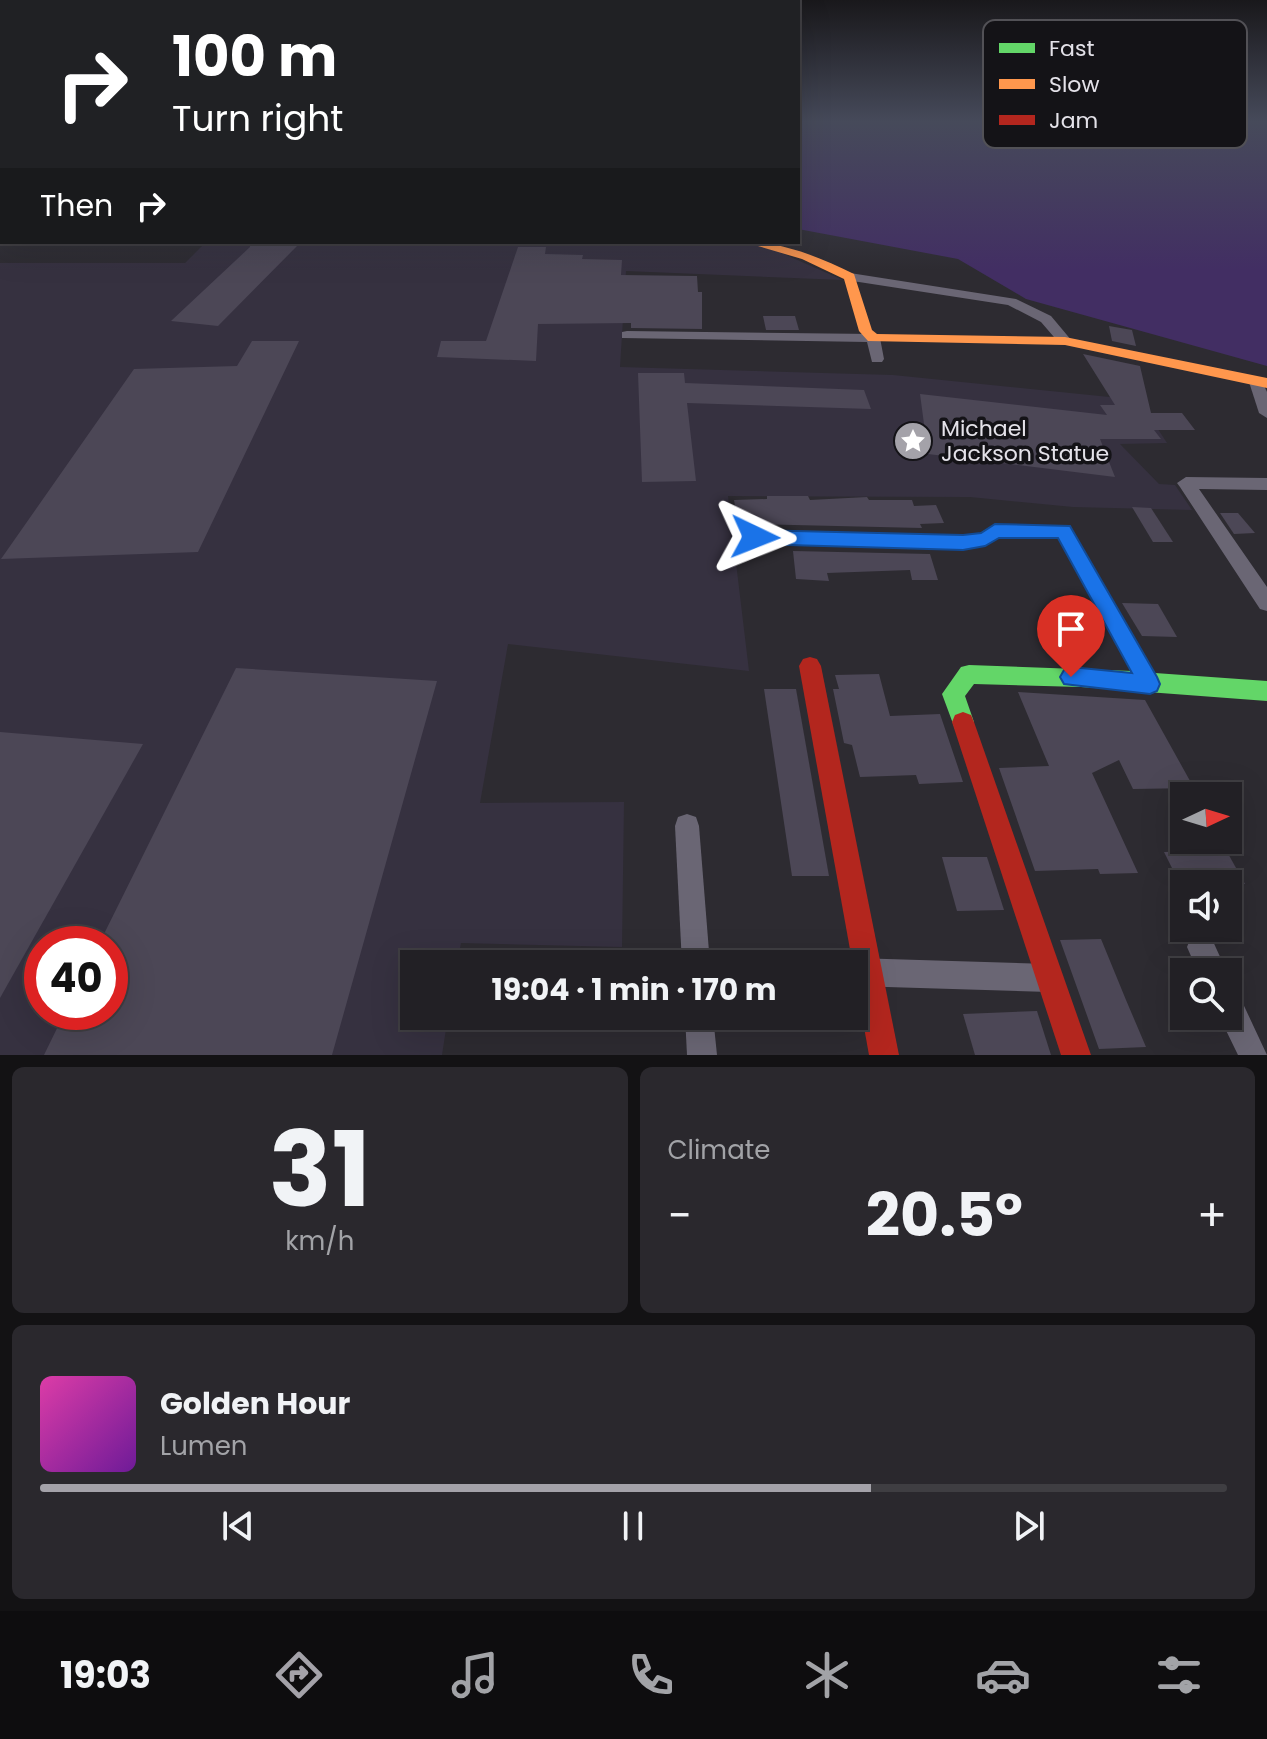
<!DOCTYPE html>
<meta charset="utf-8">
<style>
:root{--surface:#222025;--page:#2a282d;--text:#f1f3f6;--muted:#a2a3a7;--line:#3f3e42;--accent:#a4a2a9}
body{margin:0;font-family:Poppins,sans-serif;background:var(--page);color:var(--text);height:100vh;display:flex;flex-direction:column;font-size:30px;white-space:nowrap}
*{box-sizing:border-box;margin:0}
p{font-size:26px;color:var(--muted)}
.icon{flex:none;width:44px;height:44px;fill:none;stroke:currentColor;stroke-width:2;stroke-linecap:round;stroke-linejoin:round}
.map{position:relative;height:1055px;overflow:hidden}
.sheet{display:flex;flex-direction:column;gap:12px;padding:12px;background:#131214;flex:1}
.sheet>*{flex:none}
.banner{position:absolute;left:0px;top:0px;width:800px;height:244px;box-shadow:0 8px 32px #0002,0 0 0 2px var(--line);background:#202124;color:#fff;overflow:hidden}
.needle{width:52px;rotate:86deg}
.tools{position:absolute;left:1170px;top:782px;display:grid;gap:16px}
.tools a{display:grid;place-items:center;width:72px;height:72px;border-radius:0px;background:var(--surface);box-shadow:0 8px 32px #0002,0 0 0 2px var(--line);font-size:40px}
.speed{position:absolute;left:24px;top:926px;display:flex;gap:16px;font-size:40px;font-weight:700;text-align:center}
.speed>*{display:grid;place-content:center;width:104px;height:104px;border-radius:50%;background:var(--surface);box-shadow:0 8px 32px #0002,0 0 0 2px var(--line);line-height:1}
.speed .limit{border:12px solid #d22;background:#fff;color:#111}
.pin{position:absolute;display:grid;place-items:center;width:68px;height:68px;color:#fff;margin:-82px -34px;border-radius:50% 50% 50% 0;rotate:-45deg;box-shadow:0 0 8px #0007}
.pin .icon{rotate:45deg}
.me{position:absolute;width:88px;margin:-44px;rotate:92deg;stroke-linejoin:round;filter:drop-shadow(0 0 6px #0008)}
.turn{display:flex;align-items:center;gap:28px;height:168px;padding:0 40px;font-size:36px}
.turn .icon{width:104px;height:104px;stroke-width:2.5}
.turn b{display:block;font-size:56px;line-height:68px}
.then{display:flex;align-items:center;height:76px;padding:0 40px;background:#0003;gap:16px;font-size:30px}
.big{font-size:60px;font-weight:700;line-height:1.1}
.sheet .tile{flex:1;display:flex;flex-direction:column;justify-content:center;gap:12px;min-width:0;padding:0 28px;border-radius:12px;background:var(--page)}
.sheet .dial{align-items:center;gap:0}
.dial b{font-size:104px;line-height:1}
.song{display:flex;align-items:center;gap:24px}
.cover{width:96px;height:96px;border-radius:12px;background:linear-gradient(135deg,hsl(320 70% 55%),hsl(280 70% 35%))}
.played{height:8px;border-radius:4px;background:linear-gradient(90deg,var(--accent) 70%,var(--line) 70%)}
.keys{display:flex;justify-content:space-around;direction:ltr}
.heat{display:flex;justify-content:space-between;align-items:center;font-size:44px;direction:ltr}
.sheet .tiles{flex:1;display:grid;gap:12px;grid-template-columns:1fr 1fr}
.tile:last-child{grid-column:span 2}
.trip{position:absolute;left:400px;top:950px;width:468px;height:80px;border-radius:0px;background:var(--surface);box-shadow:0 8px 32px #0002,0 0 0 2px var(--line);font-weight:700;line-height:80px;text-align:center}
.tab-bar{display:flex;height:128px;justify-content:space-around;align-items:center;background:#0e0d0f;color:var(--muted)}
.tab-bar .icon{width:56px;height:56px}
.tab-bar .on{color:var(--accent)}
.tab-bar b{font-size:36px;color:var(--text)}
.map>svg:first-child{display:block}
.built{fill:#363140;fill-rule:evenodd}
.green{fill:#422e63}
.building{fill:#4c4756}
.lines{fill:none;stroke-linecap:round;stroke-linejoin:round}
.street{fill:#6a6674;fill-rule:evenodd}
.fast{fill:#63d668;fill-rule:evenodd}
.slow{fill:#ff974d;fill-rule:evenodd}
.jam{fill:#b3261e;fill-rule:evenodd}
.route{fill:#1a73e8;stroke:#114b97;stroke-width:2}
.labels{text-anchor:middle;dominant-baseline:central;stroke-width:7;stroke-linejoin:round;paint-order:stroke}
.poi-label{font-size:22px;fill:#e4e2e9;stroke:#141317;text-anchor:start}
.key{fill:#141317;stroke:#525156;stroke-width:2}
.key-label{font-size:22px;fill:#e4e2e9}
</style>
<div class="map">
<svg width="1267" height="1055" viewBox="0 0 1267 1055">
<rect width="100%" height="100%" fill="#2d2b31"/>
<path class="built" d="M 206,242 L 734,242 L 770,248 L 843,280 L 626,271 L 620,367 L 893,375 L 1139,400 L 1167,443 L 1120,444 L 1159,484 L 1175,485 L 1192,510 L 1073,507 L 970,497 L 728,496 L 749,671 L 508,644 L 480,803 L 624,802 L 622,947 L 461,943 L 457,964 L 414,964 L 414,1016 L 448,1016 L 442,1055 L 0,1055 L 0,263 L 185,263 ZM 42,944 L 110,944 L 110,1012 L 42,1012 Z"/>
<path class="green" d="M 798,122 L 1267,122 L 1267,366 L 1026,299 L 958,259 L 798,229 Z"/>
<g class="building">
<path d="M 250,242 L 301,242 L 218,326 L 171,321 L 250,247 Z"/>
<path d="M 518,247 L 546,247 L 545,254 L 583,255 L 582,259 L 622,260 L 621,275 L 697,276 L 698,292 L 702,292 L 702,329 L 631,328 L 631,323 L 538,324 L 536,361 L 437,357 L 441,341 L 486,341 Z"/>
<path d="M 763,316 L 795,316 L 799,330 L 766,330 Z"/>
<path d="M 1109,326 L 1132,330 L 1136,346 L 1112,341 Z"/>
<path d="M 252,341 L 299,341 L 198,552 L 1,559 L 134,369 L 237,366 Z"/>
<path d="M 1083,354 L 1140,366 L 1151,413 L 1182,413 L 1195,430 L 1154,430 L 1161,439 L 1100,439 L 1115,477 L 928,454 L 920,394 L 1107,415 L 1100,405 L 1115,405 Z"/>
<path d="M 638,373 L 684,373 L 685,383 L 864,390 L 871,409 L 687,403 L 696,481 L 642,482 Z"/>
<path d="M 767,496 L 808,496 L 810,500 L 867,497 L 869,500 L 912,500 L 914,506 L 936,505 L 944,523 L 920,524 L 922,528 L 755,524 L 739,529 L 734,500 L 767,499 Z"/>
<path d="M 1132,507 L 1151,508 L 1173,542 L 1153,542 Z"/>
<path d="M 1220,513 L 1238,513 L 1255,533 L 1234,534 Z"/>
<path d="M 793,551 L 930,554 L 938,580 L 912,580 L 910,570 L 827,573 L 829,581 L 796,579 Z"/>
<path d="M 1122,603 L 1158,604 L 1177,637 L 1142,636 Z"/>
<path d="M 236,668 L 437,681 L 332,1055 L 44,1055 L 65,1012 L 110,1012 L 110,944 L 99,944 Z"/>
<path d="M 879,674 L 890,716 L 940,714 L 963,782 L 919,784 L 916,775 L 860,777 L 852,745 L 844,743 L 833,689 L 839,689 L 835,675 Z"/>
<path d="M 764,689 L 796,689 L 829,876 L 792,876 Z"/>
<path d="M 1018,692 L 1145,700 L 1194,788 L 1133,789 L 1119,760 L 1092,773 L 1138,873 L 1100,874 L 1098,869 L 1035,871 L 999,768 L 1049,766 Z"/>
<path d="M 0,732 L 143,744 L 0,998 Z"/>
<path d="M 1226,850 L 1245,884 L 1180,884 L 1164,852 Z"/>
<path d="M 942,857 L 987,857 L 1004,910 L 957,911 Z"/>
<path d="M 1101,939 L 1126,1000 L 1146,1047 L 1099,1049 L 1060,940 Z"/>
<path d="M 1037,1011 L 1051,1055 L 975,1055 L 963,1014 Z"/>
</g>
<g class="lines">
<g class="street">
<path d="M 850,273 L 1016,299 L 1051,316 L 1072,341 L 1070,344 L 1060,344 L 1041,322 L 1008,305 L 846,280 L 844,277 Z"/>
<path d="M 627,331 L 873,334 L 880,338 L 884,359 L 882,362 L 872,362 L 867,342 L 622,338 L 622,332 Z"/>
<path d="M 1256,377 L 1261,379 L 1267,392 L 1267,418 L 1259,413 L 1249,382 Z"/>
<path d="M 1186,477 L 1267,478 L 1267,490 L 1199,489 L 1267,587 L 1267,611 L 1260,609 L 1180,487 L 1177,483 Z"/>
<path d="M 687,814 L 696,817 L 699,826 L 710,964 L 682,964 L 675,826 L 678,817 Z"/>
<path d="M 1201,933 L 1211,937 L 1227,972 L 1198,972 L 1187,947 L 1191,937 Z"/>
<path d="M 854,958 L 1049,964 L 1059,968 L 1063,978 L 1059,988 L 1049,992 L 854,986 L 854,964 L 843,964 Z"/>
<path d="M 1228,989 L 1238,993 L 1267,1055 L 1238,1055 L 1219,1016 L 1228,1016 Z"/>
<path d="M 685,1016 L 713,1016 L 717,1055 L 687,1055 Z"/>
</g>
<g class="fast">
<path d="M 2,141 L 2,147 L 0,148 L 0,142 Z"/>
<rect x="0" y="196" width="2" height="6"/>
<path d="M 995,524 L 1069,526 L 1155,673 L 1267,681 L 1267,701 L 1081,687 L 974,684 L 965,696 L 974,722 L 971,729 L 963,732 L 955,729 L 942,694 L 961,667 L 969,665 L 1132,671 L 1058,538 L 999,538 L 985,546 L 963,549 L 755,544 L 749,542 L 746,537 L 749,532 L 755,530 L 963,535 L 980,533 Z"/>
</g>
<path class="slow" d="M 744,242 C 784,242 819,257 854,274 L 872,330 L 877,334 L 1065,337 L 1267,378 L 1267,388 L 1065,345 L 868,341 L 859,331 L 844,279 L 802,259 Z"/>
<g class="jam">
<path d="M 810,657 L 817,659 L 821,666 L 899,1055 L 869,1055 L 799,666 L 803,659 Z"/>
<path d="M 963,712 L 971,715 L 974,722 L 1091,1055 L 1061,1055 L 952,722 L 955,715 Z"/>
</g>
</g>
<linearGradient id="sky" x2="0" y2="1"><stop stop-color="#19181b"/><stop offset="0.45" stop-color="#464a5a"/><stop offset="1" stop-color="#464a5a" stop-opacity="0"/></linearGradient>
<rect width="1267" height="270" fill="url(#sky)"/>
<path class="route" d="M 995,524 L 1070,526 L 1157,677 L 1160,684 L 1157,691 L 1150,694 L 1064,684 L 1060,677 L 1064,670 L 1071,667 L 1132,673 L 1058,538 L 999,538 L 985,546 L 963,550 L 755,544 L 745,537 L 755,530 L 963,535 L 981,533 Z"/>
<defs>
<g id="sight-disc" transform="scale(2)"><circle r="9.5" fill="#a4a2a9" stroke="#141317"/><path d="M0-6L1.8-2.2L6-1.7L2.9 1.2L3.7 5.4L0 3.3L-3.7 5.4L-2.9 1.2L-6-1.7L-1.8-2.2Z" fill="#fff"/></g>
</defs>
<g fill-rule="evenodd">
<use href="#sight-disc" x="913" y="441"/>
</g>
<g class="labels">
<g class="poi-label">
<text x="941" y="428">Michael<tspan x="941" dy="25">Jackson Statue</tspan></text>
</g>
</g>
<rect x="983" y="20" width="264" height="128" rx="12" class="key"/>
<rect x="999" y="43" width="36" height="10" fill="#63d668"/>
<rect x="999" y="79" width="36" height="10" fill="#ff974d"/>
<rect x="999" y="115" width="36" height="10" fill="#b3261e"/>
<g class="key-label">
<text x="1049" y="56">Fast</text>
<text x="1049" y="92">Slow</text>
<text x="1049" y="128">Jam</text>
</g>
</svg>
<div class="tools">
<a><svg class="needle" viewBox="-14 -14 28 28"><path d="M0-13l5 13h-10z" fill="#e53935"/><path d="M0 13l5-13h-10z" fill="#a2a3a7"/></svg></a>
<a><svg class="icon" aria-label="sound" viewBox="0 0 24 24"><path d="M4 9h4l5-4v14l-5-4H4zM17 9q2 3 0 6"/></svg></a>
<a><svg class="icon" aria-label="search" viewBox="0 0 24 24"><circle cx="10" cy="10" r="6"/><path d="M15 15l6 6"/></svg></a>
</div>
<div class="speed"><div class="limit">40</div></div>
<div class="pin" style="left:1071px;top:677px;background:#d93025"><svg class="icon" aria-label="arrive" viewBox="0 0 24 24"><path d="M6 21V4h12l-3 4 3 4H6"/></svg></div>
<svg class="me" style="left:755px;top:537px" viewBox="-20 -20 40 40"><path d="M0-17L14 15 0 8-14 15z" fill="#1a73e8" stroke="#fff" stroke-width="4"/></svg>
<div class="trip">19:04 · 1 min · 170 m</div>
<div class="banner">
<div class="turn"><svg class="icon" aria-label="right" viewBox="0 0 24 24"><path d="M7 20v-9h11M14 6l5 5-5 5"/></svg><div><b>100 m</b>Turn right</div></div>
<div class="then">Then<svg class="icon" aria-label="right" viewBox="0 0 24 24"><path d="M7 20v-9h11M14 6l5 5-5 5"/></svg></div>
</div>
</div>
<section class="sheet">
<div class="tiles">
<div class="tile dial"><b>31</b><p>km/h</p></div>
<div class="tile"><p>Climate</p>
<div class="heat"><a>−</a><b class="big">20.5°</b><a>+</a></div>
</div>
<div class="tile">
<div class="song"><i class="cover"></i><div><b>Golden Hour</b><p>Lumen</p></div></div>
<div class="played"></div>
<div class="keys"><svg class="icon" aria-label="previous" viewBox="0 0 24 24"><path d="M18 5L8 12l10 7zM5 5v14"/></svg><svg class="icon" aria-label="pause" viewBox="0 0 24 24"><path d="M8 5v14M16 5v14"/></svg><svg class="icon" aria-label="next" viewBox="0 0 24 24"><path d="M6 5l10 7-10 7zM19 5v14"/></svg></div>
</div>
</div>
</section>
<nav class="tab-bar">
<b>19:03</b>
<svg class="icon on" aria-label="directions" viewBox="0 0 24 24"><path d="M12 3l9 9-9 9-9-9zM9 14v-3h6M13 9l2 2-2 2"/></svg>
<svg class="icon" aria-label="music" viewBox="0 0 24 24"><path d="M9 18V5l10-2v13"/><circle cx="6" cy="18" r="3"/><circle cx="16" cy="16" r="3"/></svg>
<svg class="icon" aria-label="phone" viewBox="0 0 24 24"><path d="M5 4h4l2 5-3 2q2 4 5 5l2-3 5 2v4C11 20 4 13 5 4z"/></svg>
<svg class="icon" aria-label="climate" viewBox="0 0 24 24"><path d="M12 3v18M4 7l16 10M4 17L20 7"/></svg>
<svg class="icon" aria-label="car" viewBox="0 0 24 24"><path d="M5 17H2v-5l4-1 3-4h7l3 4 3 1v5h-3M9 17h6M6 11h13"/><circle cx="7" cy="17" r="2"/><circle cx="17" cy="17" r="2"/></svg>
<svg class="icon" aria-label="filters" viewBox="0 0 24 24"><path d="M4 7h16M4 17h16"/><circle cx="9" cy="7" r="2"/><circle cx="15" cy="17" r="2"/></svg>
</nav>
